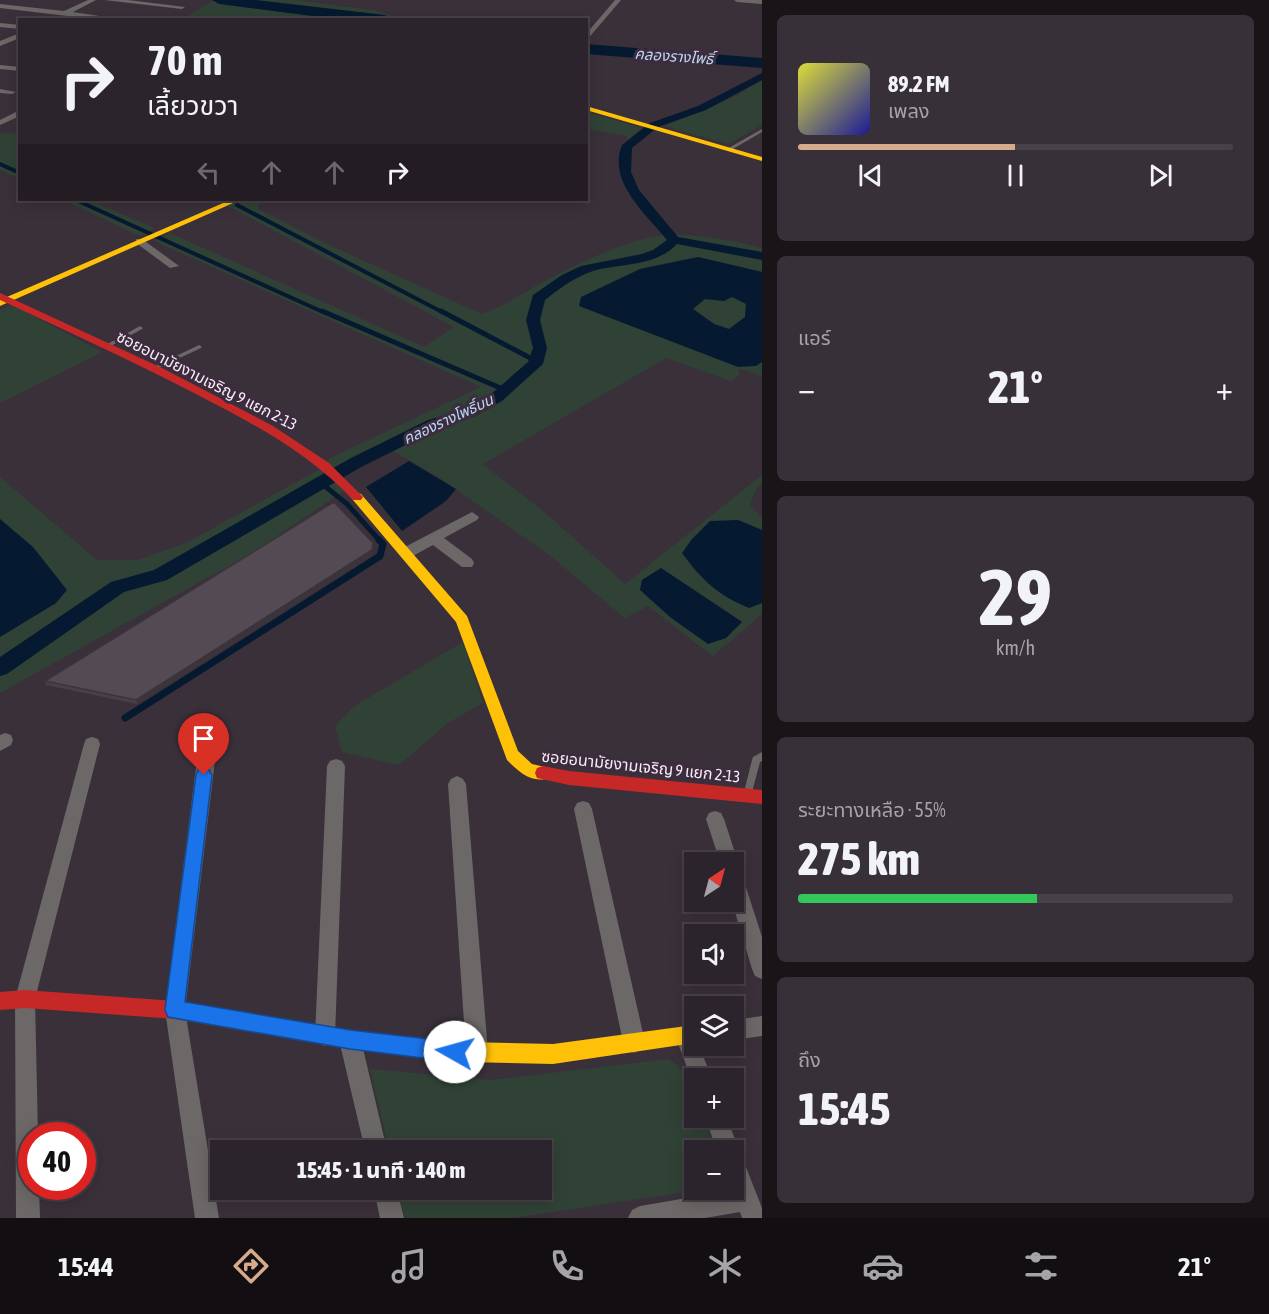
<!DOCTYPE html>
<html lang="th">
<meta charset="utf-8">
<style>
:root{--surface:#2c242c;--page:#383038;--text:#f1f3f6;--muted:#a6a4a9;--line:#484148;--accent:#d6ab8b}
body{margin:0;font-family:"Asap Condensed","Noto Sans Thai",sans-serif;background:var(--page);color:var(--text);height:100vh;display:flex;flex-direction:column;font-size:22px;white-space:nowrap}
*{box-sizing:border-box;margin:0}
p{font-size:20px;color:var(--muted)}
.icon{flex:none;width:33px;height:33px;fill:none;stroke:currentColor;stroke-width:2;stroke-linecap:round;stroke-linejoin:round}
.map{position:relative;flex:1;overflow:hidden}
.details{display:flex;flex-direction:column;gap:15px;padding:15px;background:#181418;width:507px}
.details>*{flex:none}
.banner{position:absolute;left:18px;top:18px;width:570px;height:183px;border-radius:0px;box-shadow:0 3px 15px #0003,0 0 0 2px var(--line);background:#2c242c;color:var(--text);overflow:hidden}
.needle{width:39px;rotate:36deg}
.fabs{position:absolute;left:684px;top:852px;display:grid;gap:12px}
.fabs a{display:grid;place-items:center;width:60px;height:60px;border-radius:0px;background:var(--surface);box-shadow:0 3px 15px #0003,0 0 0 2px var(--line);font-size:30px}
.speed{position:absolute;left:18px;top:1122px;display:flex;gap:12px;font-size:30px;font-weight:700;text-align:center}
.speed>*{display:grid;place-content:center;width:78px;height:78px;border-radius:50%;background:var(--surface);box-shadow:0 3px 15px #0003,0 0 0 2px var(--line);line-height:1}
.speed .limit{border:9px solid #d22;background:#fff;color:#111}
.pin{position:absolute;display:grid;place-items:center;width:51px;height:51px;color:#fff;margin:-62px -26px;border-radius:50% 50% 50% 0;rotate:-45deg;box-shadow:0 0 6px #0007}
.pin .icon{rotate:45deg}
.me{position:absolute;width:66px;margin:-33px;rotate:277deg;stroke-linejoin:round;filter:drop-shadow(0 0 4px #0008)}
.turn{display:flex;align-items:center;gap:21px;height:126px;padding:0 30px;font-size:27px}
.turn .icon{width:78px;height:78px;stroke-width:2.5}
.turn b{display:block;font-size:42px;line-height:51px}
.lanes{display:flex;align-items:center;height:57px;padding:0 30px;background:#0003;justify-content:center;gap:30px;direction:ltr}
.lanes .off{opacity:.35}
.big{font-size:45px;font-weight:800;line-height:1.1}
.details .tile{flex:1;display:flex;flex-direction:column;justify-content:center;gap:9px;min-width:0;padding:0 21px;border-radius:9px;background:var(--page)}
.details .dial{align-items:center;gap:0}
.dial b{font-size:78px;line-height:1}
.song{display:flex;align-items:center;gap:18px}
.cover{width:72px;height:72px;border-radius:9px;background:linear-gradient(135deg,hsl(60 70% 55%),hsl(240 70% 35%))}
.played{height:6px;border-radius:3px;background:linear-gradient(90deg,var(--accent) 50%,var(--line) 50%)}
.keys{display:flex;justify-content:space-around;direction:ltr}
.heat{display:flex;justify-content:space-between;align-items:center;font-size:33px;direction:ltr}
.charge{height:9px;border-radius:4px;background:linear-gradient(90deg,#34c759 55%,var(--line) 0)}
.trip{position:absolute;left:210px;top:1140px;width:342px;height:60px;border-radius:0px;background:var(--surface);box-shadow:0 3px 15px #0003,0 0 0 2px var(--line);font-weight:800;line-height:60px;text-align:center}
.tab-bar{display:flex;height:96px;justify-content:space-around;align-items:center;background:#120e12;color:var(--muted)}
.tab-bar .icon{width:42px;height:42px}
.tab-bar .selected{color:var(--accent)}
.tab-bar b{font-size:27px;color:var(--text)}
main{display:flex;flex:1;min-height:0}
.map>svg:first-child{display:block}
.green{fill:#304236;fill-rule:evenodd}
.water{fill:#051a30;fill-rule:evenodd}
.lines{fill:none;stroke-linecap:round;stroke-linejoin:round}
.stream-far2{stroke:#051a30;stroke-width:4}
.stream-far1{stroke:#051a30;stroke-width:5}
.stream{stroke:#051a30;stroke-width:7}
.canal{fill:#051a30;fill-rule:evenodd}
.river{fill:#051a30;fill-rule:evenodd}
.lane{fill:#6c6867;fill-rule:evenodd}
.street{fill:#6c6867;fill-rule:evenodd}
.slow{fill:#ffc107;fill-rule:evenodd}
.jam{fill:#c62828;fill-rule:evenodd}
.wall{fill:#484048}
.shaded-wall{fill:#3b343b}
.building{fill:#544a54;stroke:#3b343b;stroke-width:1.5}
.route{fill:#1a73e8;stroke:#114b97;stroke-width:1.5}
.labels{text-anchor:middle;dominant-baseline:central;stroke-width:6;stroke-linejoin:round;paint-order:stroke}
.far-water-label{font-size:15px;font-style:italic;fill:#bad8f5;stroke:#3d2c3e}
.street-label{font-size:16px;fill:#f7ecf7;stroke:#3d2c3e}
</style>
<main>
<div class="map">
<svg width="762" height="1218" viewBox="0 0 762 1218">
<rect width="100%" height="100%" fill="#3a303a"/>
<g class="green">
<path d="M 238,0 L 295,0 L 374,10 L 401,19 Z"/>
<path d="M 212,1 L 358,19 L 183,19 Z"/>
<path d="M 762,80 L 762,125 L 728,144 L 664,126 L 736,96 Z"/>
<path d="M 586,112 L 642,128 L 626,141 L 627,136 L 587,129 Z"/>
<path d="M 0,133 L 19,134 L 19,179 L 0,170 Z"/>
<path d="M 63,200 L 89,200 L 155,228 L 140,236 Z"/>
<path d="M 244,200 L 269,200 L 259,203 L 258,209 L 331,246 L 482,314 C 507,305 524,292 547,280 C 574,265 623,242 653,237 C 685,231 731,240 762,248 L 762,272 L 698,257 L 640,269 L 756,366 L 762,362 L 762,376 L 738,368 L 740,375 L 731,381 L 666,358 L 483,464 L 549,516 L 625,584 L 762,475 L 762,484 L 757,487 L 750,505 L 762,518 L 762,530 L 738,520 L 748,608 L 762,603 L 762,614 L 713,656 L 648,606 L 625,618 L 548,554 L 437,476 L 391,450 L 335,482 L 345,490 L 252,553 L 0,693 L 0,637 L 56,603 L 33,547 L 0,519 L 0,477 L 97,560 L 138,560 L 186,543 L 320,469 L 330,458 L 481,387 L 154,241 L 170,233 L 424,347 L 454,327 L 228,206 ZM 661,568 L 742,621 L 742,622 L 726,638 L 708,644 L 670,617 L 640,590 L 642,580 Z"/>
<path d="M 732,297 L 746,304 L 745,317 L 729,329 L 715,324 L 693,309 L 705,299 L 724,301 Z"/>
<path d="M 9,306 L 17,307 L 102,352 L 0,403 L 0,310 Z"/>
<path d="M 463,642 L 483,703 L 448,723 L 399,765 L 342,752 L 335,726 L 356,705 Z"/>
<path d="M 669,1059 C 691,1073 694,1093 694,1118 L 703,1118 L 716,1150 L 694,1150 L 694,1190 L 699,1190 L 512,1218 L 405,1218 L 398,1190 L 542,1190 L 542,1150 L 389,1150 L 370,1069 L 492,1080 Z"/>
</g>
<g class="water">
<path d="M 698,257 L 762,272 L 762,362 L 756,366 L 738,367 L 579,306 L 581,297 L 640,269 ZM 732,297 L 746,304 L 745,317 L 729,329 L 714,324 L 693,309 L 705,299 L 724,301 Z"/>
<path d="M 409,461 L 456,489 L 446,501 L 402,531 L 366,487 Z"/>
<path d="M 0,519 L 33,547 L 67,590 L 56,603 L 0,637 Z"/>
<path d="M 738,520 L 762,530 L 762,603 L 749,608 C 717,595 702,580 682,553 L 692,539 L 710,521 Z"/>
<path d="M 661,568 L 742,622 L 726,638 L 708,644 L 670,617 L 640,590 L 642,580 Z"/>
</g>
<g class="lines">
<g class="stream-far2">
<path d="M 0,164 L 20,173"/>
<path d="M 76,200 L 325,313"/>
<path d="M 237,205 L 444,313"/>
</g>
<g class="stream-far1">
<path d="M 322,311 L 505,390"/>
<path d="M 441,311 L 536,361"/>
<path d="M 321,483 L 347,504 L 380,541"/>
</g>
<path class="stream" d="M 125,718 L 380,556 L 383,544 L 379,540"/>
<path class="canal" d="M 762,73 L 762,80 L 706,110 L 658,127 L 632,148 L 631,172 L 639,190 L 678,237 L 762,252 L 762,260 L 677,244 C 655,267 621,263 593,271 C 575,277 560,288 545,300 L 540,320 L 547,348 L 543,364 L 502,401 L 475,416 L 440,428 L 363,466 L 167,580 L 124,592 L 7,674 L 0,676 L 0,657 L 111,582 L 154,570 L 351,458 L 428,420 L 463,410 L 490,395 L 528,362 L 533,348 L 526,320 L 533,295 L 562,275 L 581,266 L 642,254 L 653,250 L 667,240 C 646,214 607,182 622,145 L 650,123 L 698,106 Z"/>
<g class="river">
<path d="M 212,0 L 256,0 L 385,15 L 392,20 L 343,20 L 219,4 Z"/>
<path d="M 586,44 L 762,58 L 762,68 L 586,54 Z"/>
</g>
<g class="lane">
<path d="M 762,129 L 762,132 L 731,150 L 727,149 Z"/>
<path d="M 140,326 L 143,328 L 142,329 L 109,347 L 105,347 L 104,346 Z"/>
<path d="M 199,345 L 202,347 L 201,348 L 156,369 L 154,370 L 151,368 Z"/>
<path d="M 762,752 L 762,761 L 760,762 L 752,792 L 751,795 L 748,796 L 745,795 L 744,792 L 752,760 L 753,757 Z"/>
</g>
<g class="street">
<path d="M 88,0 L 96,0 L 73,12 L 126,20 L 101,20 L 0,8 L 0,4 L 64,11 Z"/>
<path d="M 104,0 L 128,0 L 185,7 L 182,9 Z"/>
<path d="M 615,0 L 621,0 L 586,41 L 586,34 Z"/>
<path d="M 734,0 L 762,0 L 762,4 L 737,2 Z"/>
<path d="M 0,23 L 20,25 L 20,29 L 0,27 Z"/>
<path d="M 20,33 L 20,38 L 0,46 L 0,41 Z"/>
<path d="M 0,65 L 20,67 L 20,71 L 0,69 Z"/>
<path d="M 0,89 L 16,92 L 12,94 L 0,93 Z"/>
<path d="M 20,110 L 20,116 L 0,125 L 0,120 Z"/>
<path d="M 136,239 L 142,239 L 179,266 L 170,268 L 136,243 Z"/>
<path d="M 472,512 L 479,517 L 477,520 L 444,538 L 472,559 L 474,563 L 472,567 L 462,567 L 433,545 L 411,557 L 401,557 L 399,553 L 401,549 Z"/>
<path d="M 5,733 L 11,735 L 13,740 L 11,745 L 0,751 L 0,735 Z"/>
<path d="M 92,737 L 98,739 L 100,744 L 35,999 L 38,1136 L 32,1136 L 32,1186 L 39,1186 L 40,1218 L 16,1218 L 15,999 L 84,744 L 86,739 Z"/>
<path d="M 207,745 L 213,747 L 216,752 L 185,1010 L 219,1218 L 195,1218 L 165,1010 L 198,752 L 201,747 Z"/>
<path d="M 336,759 L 342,761 L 345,766 L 335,1036 L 332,1043 L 325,1046 L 318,1043 L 315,1036 L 327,766 L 330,761 Z"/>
<path d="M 457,776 L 463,779 L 466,784 L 488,1052 L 484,1059 L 477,1063 L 470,1059 L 466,1052 L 448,784 L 451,779 Z"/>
<path d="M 583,801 L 589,803 L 592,809 L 645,1042 L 641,1049 L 634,1053 L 627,1049 L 623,1042 L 574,809 L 577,803 Z"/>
<path d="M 715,811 L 721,813 L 724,819 L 738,862 L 734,869 L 734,862 L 720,862 L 706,819 L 709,813 Z"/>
<path d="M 734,869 L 741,872 L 743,878 L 762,937 L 762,979 L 755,976 L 752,969 L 732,902 L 734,902 Z"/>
<path d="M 762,1016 L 762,1036 L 734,1040 L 734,1020 Z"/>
<path d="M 685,1025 L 692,1028 L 694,1046 L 699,1046 L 712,1078 L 694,1078 L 694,1086 L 675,1035 L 678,1028 Z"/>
<path d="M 350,1029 L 357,1033 L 361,1040 L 387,1150 L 365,1150 L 339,1040 L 343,1033 Z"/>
<path d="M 705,1118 L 727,1118 L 739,1150 L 737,1155 L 742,1157 L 762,1208 L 762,1218 L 742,1218 L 740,1212 L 705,1218 L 628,1218 L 632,1210 L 640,1206 L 734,1190 L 734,1150 L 717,1150 Z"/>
<path d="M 374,1190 L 397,1190 L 404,1218 L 380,1218 Z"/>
</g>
<g class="slow">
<path d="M 586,106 L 762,157 L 762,161 L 586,110 Z"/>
<path d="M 230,200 L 240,200 L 0,306 L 0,300 Z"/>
<path d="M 357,493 L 361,494 L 467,616 L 518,751 L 532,764 L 549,768 L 551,773 L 549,778 C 531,784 518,771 507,760 L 456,622 L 353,500 L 351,497 L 353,494 Z"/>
<path d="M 694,1025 L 694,1043 L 553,1064 L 465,1062 L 458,1059 L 455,1052 L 458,1045 L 465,1042 L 553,1044 Z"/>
</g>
<g class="jam">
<path d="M 0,293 L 162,368 L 273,426 L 329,463 L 363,497 L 361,500 L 353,500 C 308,452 252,423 194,393 C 130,360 65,330 0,300 Z"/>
<path d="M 543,766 L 569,771 L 762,790 L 762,804 L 569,785 L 537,778 L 535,773 L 537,768 Z"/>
<path d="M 25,990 L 175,1001 L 350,1031 L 465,1042 L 472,1045 L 475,1052 L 472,1059 L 465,1062 L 350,1049 L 175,1019 L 25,1008 L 0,1010 L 0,992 Z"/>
</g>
</g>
<path class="wall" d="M 373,543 L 372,555 L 137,704 L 46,685 L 45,681 Z"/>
<path class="shaded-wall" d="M 372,550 L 372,555 L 137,704 L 136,700 Z"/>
<path class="building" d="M 334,502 L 373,543 L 372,550 L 136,700 L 45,681 Z"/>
<path class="route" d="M 204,768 L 209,770 L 212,775 L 185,1002 L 350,1030 L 455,1042 L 462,1045 L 465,1052 L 462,1059 L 455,1062 L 350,1049 L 168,1017 L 165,1010 L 196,775 L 198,770 Z"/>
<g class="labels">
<g class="far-water-label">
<text transform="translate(674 56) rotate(4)">คลองรางโพธิ์</text>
<text transform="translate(448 419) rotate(-25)">คลองรางโพธิ์บน</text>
</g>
<g class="street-label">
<text transform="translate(207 380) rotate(27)">ซอยอนามัยงามเจริญ 9 แยก 2-13</text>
<text transform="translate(641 766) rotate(6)">ซอยอนามัยงามเจริญ 9 แยก 2-13</text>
</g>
</g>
</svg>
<div class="fabs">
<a><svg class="needle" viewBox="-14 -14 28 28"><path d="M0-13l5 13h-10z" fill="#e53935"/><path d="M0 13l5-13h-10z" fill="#a6a4a9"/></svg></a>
<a><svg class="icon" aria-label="sound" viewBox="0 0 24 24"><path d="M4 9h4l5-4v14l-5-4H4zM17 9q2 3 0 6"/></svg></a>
<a><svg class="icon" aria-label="layers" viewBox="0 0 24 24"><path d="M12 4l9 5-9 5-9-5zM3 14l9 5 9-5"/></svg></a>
<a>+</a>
<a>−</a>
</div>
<div class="speed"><div class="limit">40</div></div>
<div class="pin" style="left:204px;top:775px;background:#d93025"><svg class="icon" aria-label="arrive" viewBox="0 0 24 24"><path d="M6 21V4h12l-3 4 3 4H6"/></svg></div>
<svg class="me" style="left:455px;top:1052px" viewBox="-20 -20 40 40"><circle r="19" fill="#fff"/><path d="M0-13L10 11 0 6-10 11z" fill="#1a73e8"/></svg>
<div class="trip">15:45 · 1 นาที · 140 m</div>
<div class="banner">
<div class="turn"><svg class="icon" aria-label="right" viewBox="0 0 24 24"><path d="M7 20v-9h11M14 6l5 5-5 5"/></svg><div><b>70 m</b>เลี้ยวขวา</div></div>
<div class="lanes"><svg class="icon off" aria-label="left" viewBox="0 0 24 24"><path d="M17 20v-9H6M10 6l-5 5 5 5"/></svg><svg class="icon off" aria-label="ahead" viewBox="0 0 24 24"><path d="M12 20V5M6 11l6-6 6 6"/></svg><svg class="icon off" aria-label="ahead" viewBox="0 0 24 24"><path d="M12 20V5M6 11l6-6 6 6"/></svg><svg class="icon" aria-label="right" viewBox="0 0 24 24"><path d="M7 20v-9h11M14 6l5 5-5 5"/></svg></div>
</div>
</div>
<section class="details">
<div class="tile">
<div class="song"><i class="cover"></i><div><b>89.2 FM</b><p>เพลง</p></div></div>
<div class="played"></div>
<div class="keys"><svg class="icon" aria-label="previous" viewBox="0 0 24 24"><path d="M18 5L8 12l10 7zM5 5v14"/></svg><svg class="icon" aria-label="pause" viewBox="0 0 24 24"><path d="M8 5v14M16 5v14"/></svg><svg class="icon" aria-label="next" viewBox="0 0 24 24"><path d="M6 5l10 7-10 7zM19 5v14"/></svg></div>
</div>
<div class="tile"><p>แอร์</p>
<div class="heat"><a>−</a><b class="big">21°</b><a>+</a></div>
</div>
<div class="tile dial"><b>29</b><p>km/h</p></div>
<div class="tile"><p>ระยะทางเหลือ · 55%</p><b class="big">275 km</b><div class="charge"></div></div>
<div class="tile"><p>ถึง</p><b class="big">15:45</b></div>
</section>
</main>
<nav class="tab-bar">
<b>15:44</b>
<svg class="icon selected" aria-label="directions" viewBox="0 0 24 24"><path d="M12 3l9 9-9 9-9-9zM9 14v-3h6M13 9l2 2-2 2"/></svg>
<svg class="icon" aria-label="music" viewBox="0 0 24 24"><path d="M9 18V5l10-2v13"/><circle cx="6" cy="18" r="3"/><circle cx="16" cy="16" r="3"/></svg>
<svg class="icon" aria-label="phone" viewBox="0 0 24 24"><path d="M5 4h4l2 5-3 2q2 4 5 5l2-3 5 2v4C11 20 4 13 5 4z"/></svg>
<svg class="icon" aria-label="climate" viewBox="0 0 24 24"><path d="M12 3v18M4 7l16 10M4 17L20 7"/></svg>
<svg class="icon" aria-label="car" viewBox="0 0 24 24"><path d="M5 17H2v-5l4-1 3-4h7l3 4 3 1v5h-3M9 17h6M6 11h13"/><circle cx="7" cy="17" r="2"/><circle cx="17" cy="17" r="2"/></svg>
<svg class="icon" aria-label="filters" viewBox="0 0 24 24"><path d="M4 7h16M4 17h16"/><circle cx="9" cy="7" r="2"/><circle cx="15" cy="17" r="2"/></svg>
<b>21°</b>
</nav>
